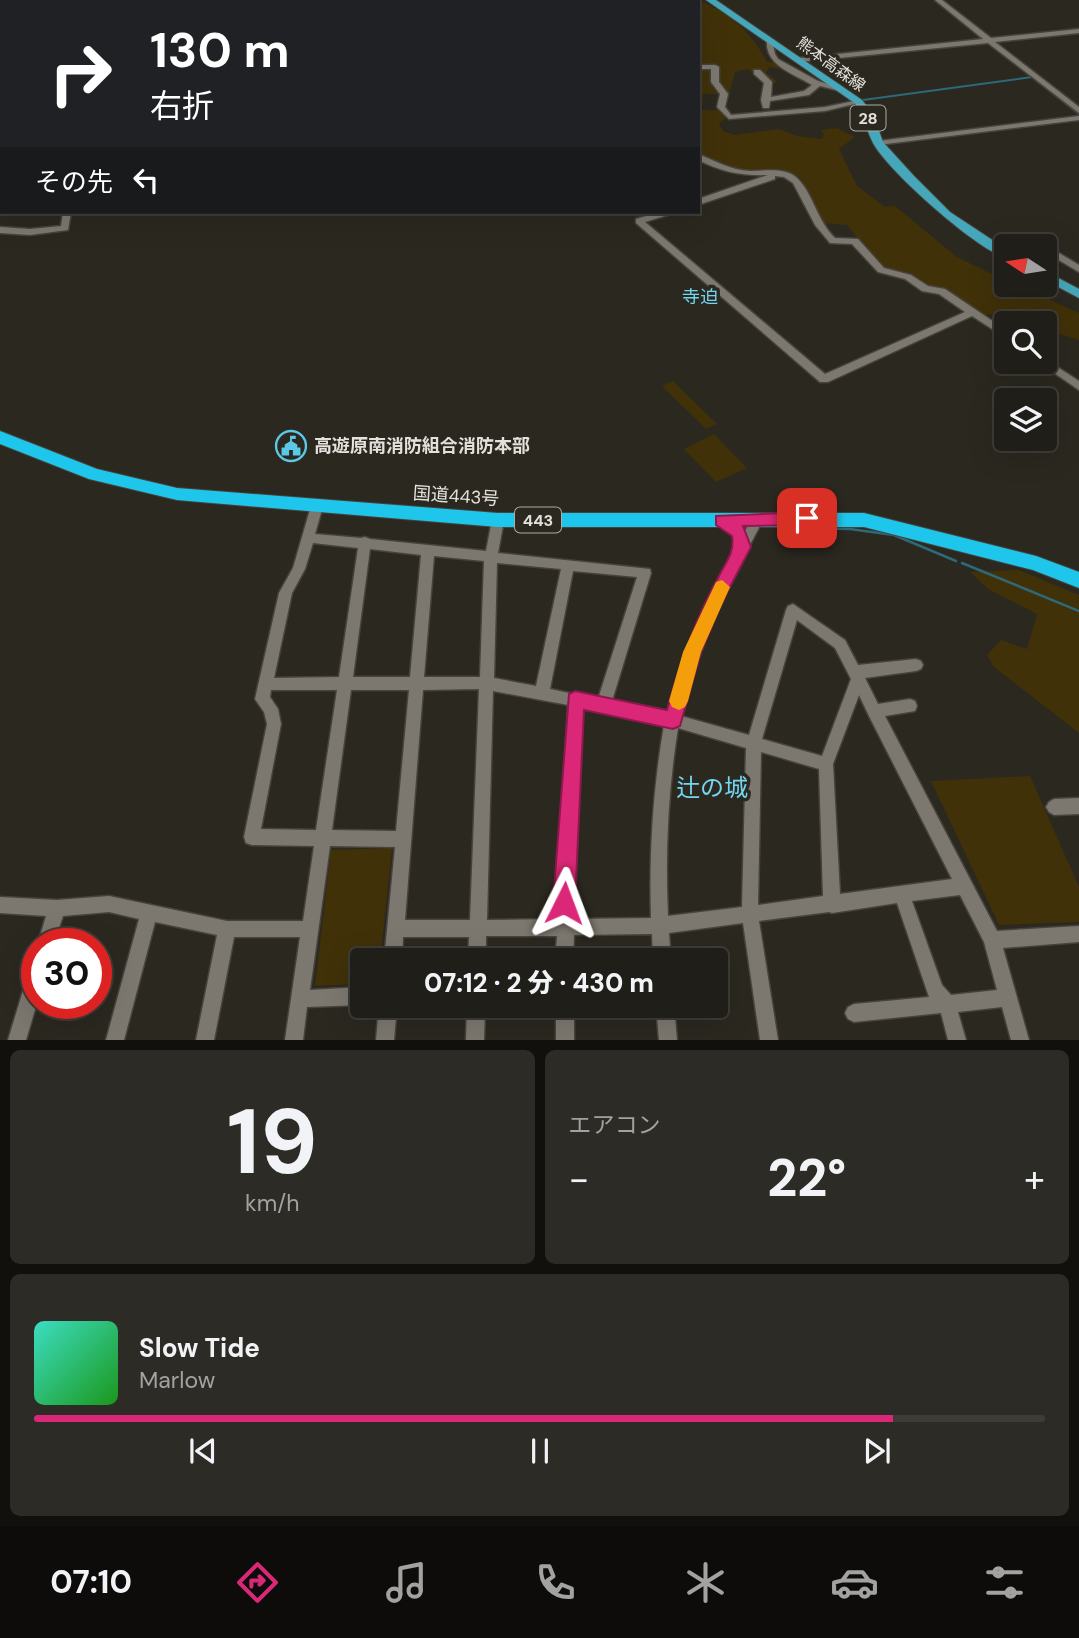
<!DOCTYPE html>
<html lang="ja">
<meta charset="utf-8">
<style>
:root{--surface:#201e18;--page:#2d2b25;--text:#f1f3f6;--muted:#a2a2a2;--line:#3d3c37;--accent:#db2777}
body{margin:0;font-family:"DM Sans","Noto Sans JP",sans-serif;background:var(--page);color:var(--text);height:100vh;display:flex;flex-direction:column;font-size:26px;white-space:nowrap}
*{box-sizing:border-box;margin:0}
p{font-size:23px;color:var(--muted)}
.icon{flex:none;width:38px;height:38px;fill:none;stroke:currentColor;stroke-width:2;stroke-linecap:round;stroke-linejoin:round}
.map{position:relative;height:1040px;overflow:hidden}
.panel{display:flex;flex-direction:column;gap:10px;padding:10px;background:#12100d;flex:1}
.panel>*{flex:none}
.banner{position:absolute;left:0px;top:0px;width:700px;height:214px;box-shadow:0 7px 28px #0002,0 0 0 2px var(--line);background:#202124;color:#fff;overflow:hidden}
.needle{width:46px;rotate:282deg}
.controls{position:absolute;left:994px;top:234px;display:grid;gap:14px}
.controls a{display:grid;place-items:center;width:63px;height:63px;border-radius:7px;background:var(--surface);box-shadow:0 7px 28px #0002,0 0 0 2px var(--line);font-size:35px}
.speed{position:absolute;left:21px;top:928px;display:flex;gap:14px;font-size:35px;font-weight:700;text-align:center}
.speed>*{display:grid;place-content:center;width:91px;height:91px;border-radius:50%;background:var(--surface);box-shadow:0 7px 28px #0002,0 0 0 2px var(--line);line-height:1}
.speed .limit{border:10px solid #d22;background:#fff;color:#111}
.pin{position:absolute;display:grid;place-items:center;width:60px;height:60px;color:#fff;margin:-30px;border-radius:14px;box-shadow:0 4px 10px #0006}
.me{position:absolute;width:77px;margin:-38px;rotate:3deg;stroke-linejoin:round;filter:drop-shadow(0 0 5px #0008)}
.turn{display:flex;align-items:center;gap:24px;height:147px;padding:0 35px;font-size:32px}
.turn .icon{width:91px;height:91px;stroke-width:2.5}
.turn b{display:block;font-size:49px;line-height:60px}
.then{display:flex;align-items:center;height:66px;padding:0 35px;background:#0003;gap:14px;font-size:26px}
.big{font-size:52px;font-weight:800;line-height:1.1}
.panel .card{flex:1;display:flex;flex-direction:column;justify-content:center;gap:10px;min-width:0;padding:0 24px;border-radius:10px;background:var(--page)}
.panel .dial{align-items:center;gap:0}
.dial b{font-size:91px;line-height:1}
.song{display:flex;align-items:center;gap:21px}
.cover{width:84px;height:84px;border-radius:10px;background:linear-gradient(135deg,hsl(170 70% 55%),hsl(120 70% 35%))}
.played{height:7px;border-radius:4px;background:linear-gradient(90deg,var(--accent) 85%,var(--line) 85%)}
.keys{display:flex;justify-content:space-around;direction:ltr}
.heat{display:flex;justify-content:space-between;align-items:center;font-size:38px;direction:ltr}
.panel .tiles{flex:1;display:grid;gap:10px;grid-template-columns:1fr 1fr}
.card:last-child{grid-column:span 2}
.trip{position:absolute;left:350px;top:948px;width:378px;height:70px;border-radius:7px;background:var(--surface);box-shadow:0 7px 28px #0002,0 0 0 2px var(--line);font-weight:800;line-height:70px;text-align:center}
.dock{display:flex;height:112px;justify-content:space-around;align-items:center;background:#0d0c0a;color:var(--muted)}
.dock .icon{width:49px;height:49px}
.dock .selected{color:var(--accent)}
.dock b{font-size:32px;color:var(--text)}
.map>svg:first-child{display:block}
.green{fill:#403109}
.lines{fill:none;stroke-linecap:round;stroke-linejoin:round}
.stream-far1{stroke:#2d6979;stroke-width:2}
.stream{stroke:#2d6979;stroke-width:2.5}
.minor-casing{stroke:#46433c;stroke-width:3}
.major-casing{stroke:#46433c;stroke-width:2}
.highway-casing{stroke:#46433c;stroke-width:2}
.minor{fill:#7d786f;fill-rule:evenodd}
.major{fill:#45a7b9;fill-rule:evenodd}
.highway{fill:#1fc6eb;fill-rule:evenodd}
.route{fill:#db2777;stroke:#8e194d;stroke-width:2}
.slow{fill:#f59e0b}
.labels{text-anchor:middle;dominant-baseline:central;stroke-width:7;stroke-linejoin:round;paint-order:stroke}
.far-street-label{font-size:16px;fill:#e3e1dc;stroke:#2b2820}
.shield{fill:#2b2820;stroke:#acaaa4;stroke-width:2}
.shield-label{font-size:16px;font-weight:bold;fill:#e3e1dc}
.far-quarter-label{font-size:18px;fill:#73d5f1;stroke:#2b2820}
.poi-label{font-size:18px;font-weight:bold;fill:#e3e1dc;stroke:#2b2820;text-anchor:start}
.street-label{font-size:18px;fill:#e3e1dc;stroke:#2b2820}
.near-quarter-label{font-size:24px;fill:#73d5f1;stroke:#2b2820}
</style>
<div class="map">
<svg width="1079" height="1040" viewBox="0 0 1079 1040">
<rect width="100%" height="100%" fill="#2b2820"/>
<g class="green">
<path d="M 634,0 C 653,0 676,0 694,0 C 724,6 755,36 767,62 L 776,62 L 788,70 L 769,67 L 766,73 L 778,82 L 771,84 L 747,69 L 735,72 L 729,94 L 703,94 L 702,110 L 719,110 L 726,118 L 719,124 L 723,131 L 734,135 L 779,129 L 797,136 L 822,139 L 824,135 L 821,130 L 837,128 L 855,137 L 839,149 L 857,186 L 885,207 L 895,206 L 957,257 L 1006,281 L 1006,285 L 1016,285 L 1028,291 L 1034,285 L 1047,291 L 1046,298 L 1079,313 L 1079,340 L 1045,330 L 1045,324 C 1023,324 1007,312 985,315 L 945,289 L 926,287 L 882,269 L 847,225 L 820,223 L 797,177 L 780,172 L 735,171 L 698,155 L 698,2 Z"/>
<path d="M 673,381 L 717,424 L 706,429 L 662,386 Z"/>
<path d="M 714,434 L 747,468 L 716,482 L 684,449 Z"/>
<path d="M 1019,570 L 1079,595 L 1079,733 L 994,667 L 987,655 L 1001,640 L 1027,649 L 1037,614 L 988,589 L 970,572 Z"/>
<path d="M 1030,776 L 1079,887 L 1079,922 L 999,925 L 931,781 Z"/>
<path d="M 392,848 L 380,961 L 362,961 L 362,984 L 315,986 L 331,850 Z"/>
</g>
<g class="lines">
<g class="stream-far1">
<path d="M 116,2 L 120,0"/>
<path d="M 863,100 L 1032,77 L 1079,114"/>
</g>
<g class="stream">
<path d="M 806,528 L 850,529 L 894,535 L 956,561"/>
<path d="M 962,563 L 1079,611"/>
</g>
<g class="minor-casing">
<g id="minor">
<path d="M 109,0 L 117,0 L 107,2 Z"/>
<rect x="236" y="0" width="6" height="2"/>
<path d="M 641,0 L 653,2 L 643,2 Z"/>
<path d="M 935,0 L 942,0 L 991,38 L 1079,29 L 1079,33 L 995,42 L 1079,107 L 1079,113 L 988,43 L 799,62 L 795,60 L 799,58 L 983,39 Z"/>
<path d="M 767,39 L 772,40 L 775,54 L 778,59 L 818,81 L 844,89 L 840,91 L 820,86 L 809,95 L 770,101 L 769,108 L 763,108 L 761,100 L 764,83 L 754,74 L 754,70 L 760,70 L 772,82 L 771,97 L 804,91 L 812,85 C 792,73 764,65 767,39 Z"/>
<path d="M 0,40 L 2,40 L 0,45 Z"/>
<path d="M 698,65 L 715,65 L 719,67 L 719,82 L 728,94 L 725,107 L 731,115 L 825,107 L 859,100 L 863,102 L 825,111 L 729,119 L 717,107 L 720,94 L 711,82 L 711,69 L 698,69 Z"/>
<rect x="0" y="104" width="2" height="4"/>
<path d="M 1079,116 L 1079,120 L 878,145 L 874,143 L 878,141 Z"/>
<path d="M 698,154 C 716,161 730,170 750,171 C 765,171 785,167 797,178 C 813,193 817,221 835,238 L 858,239 L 884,268 L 911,275 L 928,286 L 945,289 L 1006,330 L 1006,338 L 972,316 L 828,382 L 820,382 L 636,223 L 636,219 L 660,212 L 672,212 L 671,214 L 645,222 L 825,374 L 965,312 L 939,294 L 922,291 L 905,279 L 878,272 L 852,244 L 830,243 L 815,225 L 793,183 L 784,177 L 775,176 L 775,179 L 698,205 L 698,199 L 768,175 C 742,176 722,172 698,160 Z"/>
<rect x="0" y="191" width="2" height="6"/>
<path d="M 63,212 L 71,212 L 68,230 L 30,235 L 0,233 L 0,227 L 30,229 L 61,226 Z"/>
<path d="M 1029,235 L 1079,265 L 1079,272 L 1045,252 L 1045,247 L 1036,247 L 1026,240 L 1026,236 Z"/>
<path d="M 1045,359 L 1079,381 L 1079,390 L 1041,364 L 1040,362 L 1045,362 Z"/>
<path d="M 317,501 L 323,506 L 315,534 L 361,538 L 365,537 L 370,539 L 486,551 L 492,520 L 494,517 L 502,517 L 504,520 L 498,553 L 650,569 L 651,573 L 612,701 L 667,712 L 686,650 L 709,600 L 737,546 L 734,536 L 718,524 L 716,521 L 718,518 L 726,518 L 745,531 L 753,517 L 761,517 L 763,520 C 730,583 698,645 681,716 L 749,735 L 786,610 L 788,606 L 793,604 L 845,640 L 858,665 L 916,659 L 921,661 L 923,665 L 921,669 L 916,671 L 865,678 L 878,704 L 910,699 L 915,701 L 917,706 L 915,711 L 885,716 L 997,931 L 1079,926 L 1079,942 L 1003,948 L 1029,1040 L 1011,1040 L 1002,1007 L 958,1012 L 966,1040 L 948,1040 L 941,1013 L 854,1022 L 848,1019 L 845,1013 L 848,1007 L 854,1004 L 929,997 L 897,903 L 832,913 L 829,912 L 759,921 L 778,1040 L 760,1040 L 743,923 L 669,933 L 671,961 L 653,961 L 652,934 L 574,935 L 573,961 L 555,961 L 557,936 L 486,936 L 486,961 L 468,961 L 469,937 L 403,937 L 402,961 L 384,961 L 395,847 L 330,846 L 310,990 L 362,987 L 362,1005 L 307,1007 L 303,1040 L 285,1040 L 300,937 L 234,937 L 214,1040 L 196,1040 L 217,935 L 155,922 L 124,1040 L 106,1040 L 139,919 L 109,912 L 63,916 L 54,943 L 38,943 L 46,916 L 0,913 L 0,897 L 57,900 L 109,896 L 227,921 L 303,921 L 314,846 L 252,845 L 246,843 L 244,837 L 267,724 L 264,712 L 255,699 L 279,593 L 293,568 L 311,506 ZM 313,543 L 358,548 L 339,677 L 274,678 L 292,593 L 305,569 ZM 370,549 L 421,555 L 410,677 L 353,677 ZM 434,556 L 484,561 L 480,677 L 424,677 ZM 497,563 L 561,569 L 536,686 L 494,678 ZM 573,571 L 637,577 L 598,699 L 550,689 ZM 797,620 L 835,648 L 851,679 L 822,756 L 762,739 ZM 479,689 L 470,920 L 405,920 L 423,690 ZM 271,690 L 337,690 L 316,830 L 261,829 L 281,724 L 278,709 L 270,697 ZM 351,690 L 409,690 L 396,831 L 332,830 ZM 493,691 L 568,705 L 557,919 L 487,920 ZM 859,695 L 869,716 L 952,879 L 840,894 L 833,764 ZM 582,708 L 664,725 C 653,789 649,852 651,918 L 574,919 ZM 678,728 L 746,748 L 742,907 L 668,916 C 665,853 668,791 678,728 ZM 761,752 L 819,769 L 823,896 L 758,905 ZM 960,895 L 984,942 L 997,990 L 951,995 L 942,985 L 912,901 Z"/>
<path d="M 1079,798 L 1079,814 L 1054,815 L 1049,812 L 1046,807 L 1049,802 L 1054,799 Z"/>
<path d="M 37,965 L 37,1003 L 26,1040 L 8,1040 L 28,974 L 31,968 Z"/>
<path d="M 379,1006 L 397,1006 L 394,1040 L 376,1040 Z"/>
<path d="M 467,1006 L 485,1006 L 484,1040 L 466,1040 Z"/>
<rect x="556" y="1006" width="18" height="34"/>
<path d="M 656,1006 L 674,1006 L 677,1040 L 659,1040 Z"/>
</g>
</g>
<g class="major-casing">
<g id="major">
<path d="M 706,0 L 716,0 L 862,100 L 873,114 L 883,142 L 914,176 L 950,212 L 1006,249 L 1006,258 C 976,249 888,171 873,143 C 866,130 865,116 856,104 Z"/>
<path d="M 1045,271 L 1079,289 L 1079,298 L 1045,280 Z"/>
</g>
</g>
<g class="highway-casing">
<path id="highway" d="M 0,431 L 97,469 L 177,488 L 498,513 L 864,513 L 1036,556 L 1079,572 L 1079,588 L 1033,570 L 864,527 L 498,527 L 177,500 L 89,479 L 0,444 Z"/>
</g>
<use href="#minor" class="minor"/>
<use href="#major" class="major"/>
<use href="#highway" class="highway"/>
</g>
<path class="route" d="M 807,512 L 815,518 L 807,525 L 743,526 L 751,547 L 721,604 L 701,652 L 680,726 L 673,729 L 584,710 L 575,903 L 572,910 L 564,913 L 557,910 L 553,903 L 569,694 L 575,691 L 667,710 C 680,663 695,619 719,576 C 726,562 735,552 732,536 L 716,525 L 716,516 Z"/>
<path class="slow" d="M 722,580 L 730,587 L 701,652 L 688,701 L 685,707 L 679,710 L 672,707 L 669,701 L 683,652 L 716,582 Z"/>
<defs>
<g id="civic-ring" transform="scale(1.575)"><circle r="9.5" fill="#2b2820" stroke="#5ac8e6" stroke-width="1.5"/><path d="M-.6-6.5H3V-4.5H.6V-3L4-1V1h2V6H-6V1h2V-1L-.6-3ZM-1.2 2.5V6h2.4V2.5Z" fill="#5ac8e6"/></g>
</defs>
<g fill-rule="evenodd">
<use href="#civic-ring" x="291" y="446"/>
</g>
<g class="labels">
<g class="far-street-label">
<text transform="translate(831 64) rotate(36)">熊本高森線</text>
</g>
<g class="shield">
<rect x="850.5" y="105.5" width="35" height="25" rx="5"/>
<rect x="515" y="507.5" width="46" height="25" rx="5"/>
</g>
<g class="shield-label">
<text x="868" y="118">28</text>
<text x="538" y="520">443</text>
</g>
<g class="far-quarter-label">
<text x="700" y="297">寺迫</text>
</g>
<g class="poi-label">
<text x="314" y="446">高遊原南消防組合消防本部</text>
</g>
<g class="street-label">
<text transform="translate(456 496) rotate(4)">国道443号</text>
</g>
<g class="near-quarter-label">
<text x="712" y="787">辻の城</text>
</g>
</g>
</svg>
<div class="controls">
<a><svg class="needle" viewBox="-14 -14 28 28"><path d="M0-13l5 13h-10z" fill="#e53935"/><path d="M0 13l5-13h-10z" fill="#a2a2a2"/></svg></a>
<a><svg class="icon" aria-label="search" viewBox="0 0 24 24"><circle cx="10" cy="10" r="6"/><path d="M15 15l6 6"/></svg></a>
<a><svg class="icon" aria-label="layers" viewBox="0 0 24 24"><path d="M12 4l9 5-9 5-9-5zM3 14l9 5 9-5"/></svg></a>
</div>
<div class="speed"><div class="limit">30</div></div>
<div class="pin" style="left:807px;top:518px;background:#d93025"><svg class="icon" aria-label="arrive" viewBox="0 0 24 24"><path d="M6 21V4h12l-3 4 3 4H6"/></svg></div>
<svg class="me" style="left:564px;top:903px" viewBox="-20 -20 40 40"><path d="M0-17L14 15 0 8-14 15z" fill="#db2777" stroke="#fff" stroke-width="4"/></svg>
<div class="trip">07:12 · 2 分 · 430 m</div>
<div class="banner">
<div class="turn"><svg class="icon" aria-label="right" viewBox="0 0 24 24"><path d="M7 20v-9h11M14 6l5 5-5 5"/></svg><div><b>130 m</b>右折</div></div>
<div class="then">その先<svg class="icon" aria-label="left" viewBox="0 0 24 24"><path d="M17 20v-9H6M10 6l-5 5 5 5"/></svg></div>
</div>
</div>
<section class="panel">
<div class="tiles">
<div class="card dial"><b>19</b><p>km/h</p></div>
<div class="card"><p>エアコン</p>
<div class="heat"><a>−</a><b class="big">22°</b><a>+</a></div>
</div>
<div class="card">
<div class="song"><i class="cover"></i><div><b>Slow Tide</b><p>Marlow</p></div></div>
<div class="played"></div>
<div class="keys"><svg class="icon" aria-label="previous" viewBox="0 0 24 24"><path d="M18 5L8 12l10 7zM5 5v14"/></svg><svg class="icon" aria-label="pause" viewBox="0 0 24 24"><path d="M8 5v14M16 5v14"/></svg><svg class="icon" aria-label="next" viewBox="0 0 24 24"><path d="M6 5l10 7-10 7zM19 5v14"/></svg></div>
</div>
</div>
</section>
<nav class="dock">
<b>07:10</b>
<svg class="icon selected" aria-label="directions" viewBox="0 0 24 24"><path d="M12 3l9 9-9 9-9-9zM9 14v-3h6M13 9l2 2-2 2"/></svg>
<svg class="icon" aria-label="music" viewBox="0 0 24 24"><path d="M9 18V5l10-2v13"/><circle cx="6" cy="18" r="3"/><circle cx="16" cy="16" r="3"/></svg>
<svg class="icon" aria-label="phone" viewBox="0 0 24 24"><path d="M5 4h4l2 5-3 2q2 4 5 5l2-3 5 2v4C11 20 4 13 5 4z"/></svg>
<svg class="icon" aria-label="climate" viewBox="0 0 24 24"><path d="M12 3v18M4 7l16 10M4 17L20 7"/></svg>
<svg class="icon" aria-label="car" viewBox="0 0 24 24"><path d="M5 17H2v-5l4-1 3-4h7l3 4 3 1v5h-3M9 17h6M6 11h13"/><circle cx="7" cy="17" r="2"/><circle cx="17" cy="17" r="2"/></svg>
<svg class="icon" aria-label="filters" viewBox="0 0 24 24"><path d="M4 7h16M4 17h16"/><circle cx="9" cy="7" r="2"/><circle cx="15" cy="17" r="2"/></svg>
</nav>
